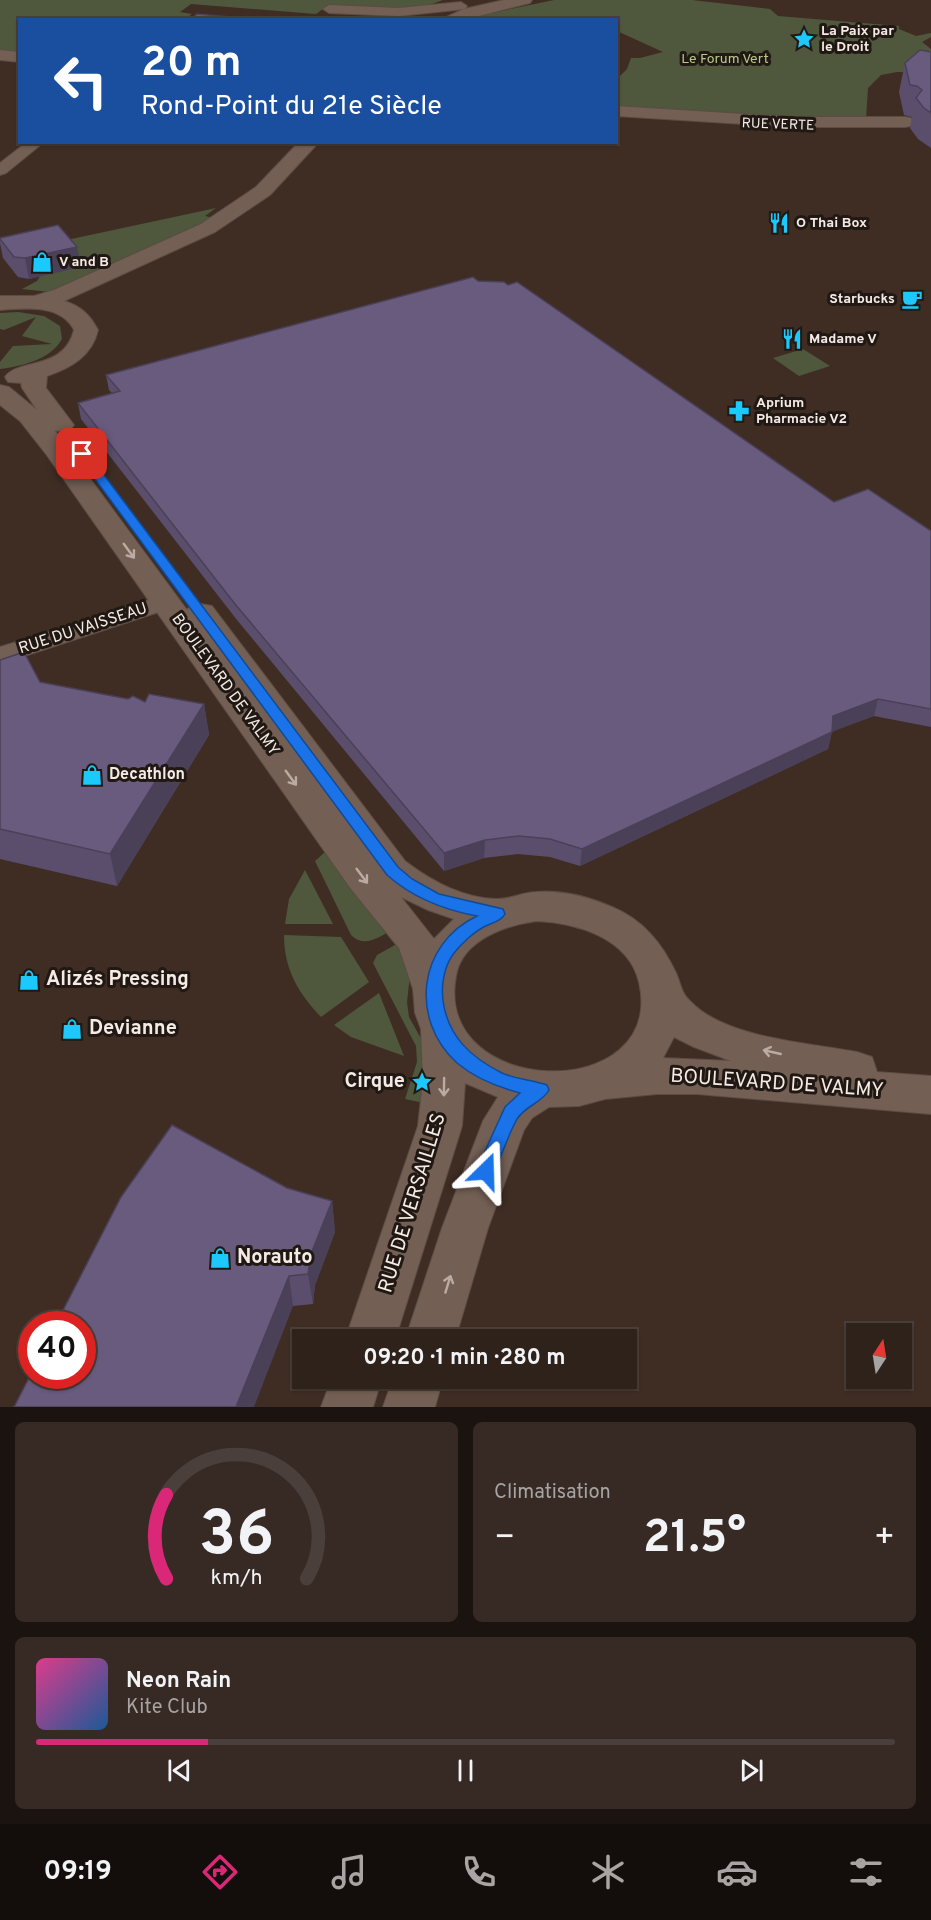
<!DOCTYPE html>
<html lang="fr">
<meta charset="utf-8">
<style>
:root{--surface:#2f221b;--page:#372a24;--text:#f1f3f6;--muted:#a7a4a3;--line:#4a3f3a;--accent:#db2777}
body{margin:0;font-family:Overpass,sans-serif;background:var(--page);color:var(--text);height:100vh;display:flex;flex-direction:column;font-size:22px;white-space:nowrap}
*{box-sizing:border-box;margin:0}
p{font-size:20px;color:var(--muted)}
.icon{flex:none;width:33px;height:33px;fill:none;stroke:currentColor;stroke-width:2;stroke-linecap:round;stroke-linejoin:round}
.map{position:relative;height:1407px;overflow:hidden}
.sheet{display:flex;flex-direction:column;gap:15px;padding:15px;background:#1a130f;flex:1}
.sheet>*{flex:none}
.top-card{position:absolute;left:18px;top:18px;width:600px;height:126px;border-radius:0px;box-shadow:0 2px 4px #0004,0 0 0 2px var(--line);background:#1a4fa0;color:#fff;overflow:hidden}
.needle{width:39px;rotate:12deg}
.fabs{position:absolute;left:846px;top:1323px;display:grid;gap:12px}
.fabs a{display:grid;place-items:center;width:66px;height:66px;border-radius:0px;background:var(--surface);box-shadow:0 2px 4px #0004,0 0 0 2px var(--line);font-size:30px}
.speed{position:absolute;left:18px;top:1311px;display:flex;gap:12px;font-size:30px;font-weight:700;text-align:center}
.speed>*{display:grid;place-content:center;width:78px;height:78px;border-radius:50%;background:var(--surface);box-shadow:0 2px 4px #0004,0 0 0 2px var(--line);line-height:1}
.speed .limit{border:9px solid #d22;background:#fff;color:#111}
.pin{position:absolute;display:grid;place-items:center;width:51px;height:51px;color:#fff;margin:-26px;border-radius:12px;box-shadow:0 3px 9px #0006}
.me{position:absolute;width:66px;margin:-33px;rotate:22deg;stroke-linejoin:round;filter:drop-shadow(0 0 4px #0008)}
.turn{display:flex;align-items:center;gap:21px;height:126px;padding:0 24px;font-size:27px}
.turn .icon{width:78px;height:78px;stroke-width:2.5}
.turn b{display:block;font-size:42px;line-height:51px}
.big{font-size:45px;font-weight:700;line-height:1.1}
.sheet .card{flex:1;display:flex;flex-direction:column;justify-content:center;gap:9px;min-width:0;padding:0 21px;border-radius:9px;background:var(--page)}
.sheet .dial{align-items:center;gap:0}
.dial svg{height:156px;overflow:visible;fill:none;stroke:var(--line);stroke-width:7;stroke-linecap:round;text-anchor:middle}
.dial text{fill:var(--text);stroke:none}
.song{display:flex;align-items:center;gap:18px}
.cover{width:72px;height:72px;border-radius:9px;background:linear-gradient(135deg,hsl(330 70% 55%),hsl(210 70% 35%))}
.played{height:6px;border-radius:3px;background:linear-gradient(90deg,var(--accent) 20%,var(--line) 20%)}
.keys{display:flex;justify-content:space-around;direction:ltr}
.heat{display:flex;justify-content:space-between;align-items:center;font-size:33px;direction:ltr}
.sheet .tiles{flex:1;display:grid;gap:15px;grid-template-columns:1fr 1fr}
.card:last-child{grid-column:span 2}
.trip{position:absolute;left:292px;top:1329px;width:345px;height:60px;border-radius:0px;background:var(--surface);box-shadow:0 2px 4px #0004,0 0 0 2px var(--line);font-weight:700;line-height:60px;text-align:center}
.tabs{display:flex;height:96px;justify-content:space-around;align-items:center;background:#130e0b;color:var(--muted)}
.tabs .icon{width:42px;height:42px}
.tabs .current{color:var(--accent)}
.tabs b{font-size:27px;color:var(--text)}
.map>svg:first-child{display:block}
.green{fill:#4f573d}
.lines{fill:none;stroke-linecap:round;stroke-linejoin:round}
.street-casing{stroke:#5c4c44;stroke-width:2}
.secondary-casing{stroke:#5c4c44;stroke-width:2}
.street{fill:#735f54;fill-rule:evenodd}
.secondary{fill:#735f54;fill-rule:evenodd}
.wall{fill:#5a4e6c}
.shaded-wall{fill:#4a4058}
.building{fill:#695b7e;stroke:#4a4058;stroke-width:1.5}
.oneway{stroke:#bbaba3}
.route{fill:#1a73e8;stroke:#114b97;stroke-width:1.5}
.labels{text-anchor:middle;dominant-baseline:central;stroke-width:6;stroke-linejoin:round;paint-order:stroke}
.far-poi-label{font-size:14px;font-weight:bold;fill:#f6eae4;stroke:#201813;text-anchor:start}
.far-park-label{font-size:14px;fill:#b7ca8a;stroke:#201813}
.far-street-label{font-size:14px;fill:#f6eae4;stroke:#201813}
.street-label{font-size:16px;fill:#f6eae4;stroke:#201813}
.poi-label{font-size:16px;font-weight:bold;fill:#f6eae4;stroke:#201813;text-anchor:start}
.near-poi-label{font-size:20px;font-weight:bold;fill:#f6eae4;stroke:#201813;text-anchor:start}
.near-street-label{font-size:20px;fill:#f6eae4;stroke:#201813}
</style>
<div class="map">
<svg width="931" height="1407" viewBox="0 0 931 1407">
<rect width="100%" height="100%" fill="#3f2d24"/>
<g class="green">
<path d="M 0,0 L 443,0 L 415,10 L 327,6 L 316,14 L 191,4 L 180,12 L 192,14 L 185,19 L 20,20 L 19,53 L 0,52 Z"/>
<path d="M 554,0 L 692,0 L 770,9 L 778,16 L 899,26 L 899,29 L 916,36 L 931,33 L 931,37 L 922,42 L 931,49 L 931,72 L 897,72 L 881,75 L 868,88 L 866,119 L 809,119 L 617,106 L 617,79 L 627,69 L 631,58 L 640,58 L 663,52 L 617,31 L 616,20 L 463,19 Z"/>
<path d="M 216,208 L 205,216 L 214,218 L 59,293 L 22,289 L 37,281 L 62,241 Z"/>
<path d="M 18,312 L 44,316 L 60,326 L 62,339 C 50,360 22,366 0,369 L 0,362 L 13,346 L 52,344 L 22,336 L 36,317 L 4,330 L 0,329 L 0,313 Z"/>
<path d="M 803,349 L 830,366 L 799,376 L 773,358 Z"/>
<path d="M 325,852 L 332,852 L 394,929 C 380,936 365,949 351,935 L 315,861 Z"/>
<path d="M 305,870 L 333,924 L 285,924 L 289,899 Z"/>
<path d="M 284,935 L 341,937 L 369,982 L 321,1017 C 298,993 284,969 284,935 Z"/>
<path d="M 404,940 L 415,966 L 409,984 L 407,1002 L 409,1017 L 433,1060 L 429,1104 L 405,1099 L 417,1062 L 416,1046 L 373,963 L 377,955 Z"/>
<path d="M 379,993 L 404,1056 L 351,1037 L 334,1025 Z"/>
</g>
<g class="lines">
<g class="street-casing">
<g id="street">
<path d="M 461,2 L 467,6 L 465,9 L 399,16 L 329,13 L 323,9 L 329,5 L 399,8 Z"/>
<path d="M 27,142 L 44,142 L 6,173 L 0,175 L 0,163 Z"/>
<path d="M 165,595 L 174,597 L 177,602 L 174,607 L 0,664 L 0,647 Z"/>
</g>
</g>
<g class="secondary-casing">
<g id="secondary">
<path d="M 504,0 L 532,0 L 530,3 L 463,20 L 440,20 L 464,9 Z"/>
<path d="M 0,50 L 20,52 L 20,62 L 0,60 Z"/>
<path d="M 616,106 L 793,117 L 905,117 L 911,118 L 914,122 L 911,126 L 905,127 L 793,127 L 616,116 Z"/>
<path d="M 299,142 L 319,142 L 270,195 L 215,232 L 64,301 C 81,306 90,315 98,330 C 92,356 71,368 47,376 L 46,388 L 74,425 L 70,430 L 55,431 L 187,610 L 190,606 L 201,604 L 212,606 L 405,861 C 431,881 463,898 496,899 C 509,900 523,892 536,892 C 561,890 589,897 612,907 C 643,920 662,943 676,973 C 681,984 681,993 690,1001 C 724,1038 809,1043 857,1052 L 872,1057 L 877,1072 L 931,1076 L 931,1114 L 697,1094 L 657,1094 L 605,1099 L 579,1106 L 549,1107 L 532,1118 L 524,1130 L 488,1228 L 455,1340 L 405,1340 L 442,1228 L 483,1121 L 498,1097 L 465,1083 L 462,1126 L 395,1340 L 345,1340 L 418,1126 L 423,1081 L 421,1029 L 415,1013 L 413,989 L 399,948 L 351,889 L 46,454 L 20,421 L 0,405 L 0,385 L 9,387 L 37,410 L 22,388 L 21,383 L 8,382 L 5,377 C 18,358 64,371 74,330 C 61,304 25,308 0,310 L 0,296 L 34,296 L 54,290 L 201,224 L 256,187 ZM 401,897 L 428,910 L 454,919 L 434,939 ZM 537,921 C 576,923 628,937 639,982 C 667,1105 433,1099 456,976 C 462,940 506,925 537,921 ZM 674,1037 L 694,1047 L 731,1061 L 663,1058 Z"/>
<path d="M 332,1378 L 382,1378 L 373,1407 L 321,1407 Z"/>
<path d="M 393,1378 L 443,1378 L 435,1407 L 383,1407 Z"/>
</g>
</g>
<use href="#street" class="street"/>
<use href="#secondary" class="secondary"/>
</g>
<g class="wall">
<path d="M 931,52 L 931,148 L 918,139 L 910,128 L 912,117 L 904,115 L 899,92 L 905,63 Z"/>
<path d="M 0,238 L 81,267 L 29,279 L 18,277 L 3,258 L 0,243 Z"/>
<path d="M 106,375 L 834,502 L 931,531 L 931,727 L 874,716 L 832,731 L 828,749 L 580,866 L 550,857 L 518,854 L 484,858 L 444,871 L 237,620 L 81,419 L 78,403 L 112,393 L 109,390 Z"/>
<path d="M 0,660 L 40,682 L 145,702 L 204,704 L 209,735 L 117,886 L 0,859 Z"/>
<path d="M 287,1188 L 332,1201 L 335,1232 L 315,1285 L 313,1304 L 293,1306 L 121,1197 Z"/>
</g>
<g class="shaded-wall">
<path d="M 77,247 L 81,267 L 29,279 L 25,258 Z"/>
<path d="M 878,699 L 874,716 L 829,733 L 833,716 Z"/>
<path d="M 204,704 L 209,735 L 117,886 L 110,854 Z"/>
<path d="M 832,732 L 828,749 L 580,866 L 582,849 Z"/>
<path d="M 485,840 L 484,858 L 444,871 L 444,853 Z"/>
<path d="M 332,1201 L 335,1232 L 315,1285 L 313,1304 L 308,1274 L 311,1254 Z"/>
<path d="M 289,1276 L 293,1306 L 254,1407 L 236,1407 Z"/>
</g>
<g class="building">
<path d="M 197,14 L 264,20 L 190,20 Z"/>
<path d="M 920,50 L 931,52 L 931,113 L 924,108 L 916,98 L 922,90 L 917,86 L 910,85 L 905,63 Z"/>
<path d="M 58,225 L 77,247 L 25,258 L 14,257 L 0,239 L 0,238 Z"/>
<path d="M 473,277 L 478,281 L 504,282 L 508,285 L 517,282 L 834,502 L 868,489 L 931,531 L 931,709 L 878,699 L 833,716 L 832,732 L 582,849 L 550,839 L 519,836 L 485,840 L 444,853 L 235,604 L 78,403 L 120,391 L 106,375 Z"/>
<path d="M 24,652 L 40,682 L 128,699 L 133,696 L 145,702 L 149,694 L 204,704 L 110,854 L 0,829 L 0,660 Z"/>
<path d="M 172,1125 L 287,1188 L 332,1201 L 311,1254 L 308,1274 L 289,1276 L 236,1407 L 14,1407 L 32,1372 L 32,1376 L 82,1376 L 82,1324 L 56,1324 L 121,1197 Z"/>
</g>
<defs><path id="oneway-shaft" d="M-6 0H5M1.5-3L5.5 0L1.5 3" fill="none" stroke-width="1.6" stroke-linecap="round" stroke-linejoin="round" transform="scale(1.5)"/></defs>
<g class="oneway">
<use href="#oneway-shaft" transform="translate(129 551) rotate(54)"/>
<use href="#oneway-shaft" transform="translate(291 778) rotate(54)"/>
<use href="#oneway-shaft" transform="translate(362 876) rotate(53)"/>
<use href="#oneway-shaft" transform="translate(772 1052) rotate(-167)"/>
<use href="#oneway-shaft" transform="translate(444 1087) rotate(91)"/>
<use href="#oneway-shaft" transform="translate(448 1284) rotate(-73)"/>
</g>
<path class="route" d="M 82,450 L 86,451 L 398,867 L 412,879 L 439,894 L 503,909 L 505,914 C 501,922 490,923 482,928 C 473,933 461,944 454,953 C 444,966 441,985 443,1001 C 448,1036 470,1057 502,1073 C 515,1079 532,1080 547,1085 L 549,1090 C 543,1102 525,1106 517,1119 C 507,1137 501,1158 492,1177 L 486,1180 L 479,1177 L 476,1171 L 505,1107 L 520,1093 C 497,1087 475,1078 457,1063 C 409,1019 418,944 477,916 C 444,910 413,898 387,875 L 78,456 L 78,451 Z"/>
<defs>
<g id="sight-bare" transform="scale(1.62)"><path d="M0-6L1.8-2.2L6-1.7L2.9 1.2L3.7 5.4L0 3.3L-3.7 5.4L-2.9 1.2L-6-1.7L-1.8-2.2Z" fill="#1bc9fc" stroke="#201813" stroke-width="2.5" paint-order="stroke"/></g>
<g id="restaurant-bare" transform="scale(1.62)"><path d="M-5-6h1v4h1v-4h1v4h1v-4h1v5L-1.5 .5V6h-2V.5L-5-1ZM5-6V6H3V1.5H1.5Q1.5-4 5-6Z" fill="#1bc9fc" stroke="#201813" stroke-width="2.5" paint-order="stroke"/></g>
<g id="shop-bare" transform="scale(1.62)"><path d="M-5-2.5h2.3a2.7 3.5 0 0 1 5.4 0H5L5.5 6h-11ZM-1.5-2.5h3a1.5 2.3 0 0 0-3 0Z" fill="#1bc9fc" stroke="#201813" stroke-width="2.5" paint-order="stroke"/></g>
<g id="cafe-bare" transform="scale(1.62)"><path d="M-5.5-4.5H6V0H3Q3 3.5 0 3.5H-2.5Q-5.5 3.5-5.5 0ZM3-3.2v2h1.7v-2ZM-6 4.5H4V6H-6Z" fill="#1bc9fc" stroke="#201813" stroke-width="2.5" paint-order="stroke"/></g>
<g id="pharmacy-bare" transform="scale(1.62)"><path d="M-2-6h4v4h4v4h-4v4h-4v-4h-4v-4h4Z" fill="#1bc9fc" stroke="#201813" stroke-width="2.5" paint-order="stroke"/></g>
</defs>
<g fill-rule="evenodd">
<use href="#sight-bare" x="804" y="39"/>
<use href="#restaurant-bare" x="779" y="223"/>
<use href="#shop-bare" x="42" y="262"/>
<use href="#cafe-bare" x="912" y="299"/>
<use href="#restaurant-bare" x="792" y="339"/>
<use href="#pharmacy-bare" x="739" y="411"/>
<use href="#shop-bare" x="92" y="775"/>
<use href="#shop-bare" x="29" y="980"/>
<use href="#shop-bare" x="72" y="1029"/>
<use href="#sight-bare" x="422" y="1082"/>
<use href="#shop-bare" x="220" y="1258"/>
</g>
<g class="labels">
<g class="far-poi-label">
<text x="821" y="31">La Paix par<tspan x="821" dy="16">le Droit</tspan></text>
<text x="796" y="223">O Thai Box</text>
<text x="59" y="262">V and B</text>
<text x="895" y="299" text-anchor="end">Starbucks</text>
<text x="809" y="339">Madame V</text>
<text x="756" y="403">Aprium<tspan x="756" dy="16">Pharmacie V2</tspan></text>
</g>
<g class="far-park-label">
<text x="725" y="59">Le Forum Vert</text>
</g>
<g class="far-street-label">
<text transform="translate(778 125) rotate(2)">RUE VERTE</text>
</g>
<g class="street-label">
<text transform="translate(83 629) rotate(-18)">RUE DU VAISSEAU</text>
<text transform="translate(225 685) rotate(54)">BOULEVARD DE VALMY</text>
</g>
<g class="poi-label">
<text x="109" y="775">Decathlon</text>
</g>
<g class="near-poi-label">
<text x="46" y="980">Alizés Pressing</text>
<text x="89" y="1029">Devianne</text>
<text x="405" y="1082" text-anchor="end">Cirque</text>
<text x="237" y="1258">Norauto</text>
</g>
<g class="near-street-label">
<text transform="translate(777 1084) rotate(4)">BOULEVARD DE VALMY</text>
<text transform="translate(413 1203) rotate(-73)">RUE DE VERSAILLES</text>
</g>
</g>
</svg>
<div class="fabs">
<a><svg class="needle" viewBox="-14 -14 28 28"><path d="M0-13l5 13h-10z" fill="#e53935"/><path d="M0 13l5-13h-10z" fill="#a7a4a3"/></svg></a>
</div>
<div class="speed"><div class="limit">40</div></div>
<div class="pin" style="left:82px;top:454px;background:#d93025"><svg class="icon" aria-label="arrive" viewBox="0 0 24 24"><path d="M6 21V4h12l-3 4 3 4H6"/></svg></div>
<svg class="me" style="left:486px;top:1171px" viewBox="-20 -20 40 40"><path d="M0-17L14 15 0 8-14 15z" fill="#1a73e8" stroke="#fff" stroke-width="4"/></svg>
<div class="trip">09:20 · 1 min · 280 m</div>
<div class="top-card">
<div class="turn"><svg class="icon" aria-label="left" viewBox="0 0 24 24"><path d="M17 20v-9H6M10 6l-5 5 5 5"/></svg><div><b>20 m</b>Rond-Point du 21e Siècle</div></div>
</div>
</div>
<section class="sheet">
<div class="tiles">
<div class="card dial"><svg viewBox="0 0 100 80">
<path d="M14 69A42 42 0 1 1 86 69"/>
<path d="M14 69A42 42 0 0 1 14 26" stroke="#db2777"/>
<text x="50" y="56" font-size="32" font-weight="700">36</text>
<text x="50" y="72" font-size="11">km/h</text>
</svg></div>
<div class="card"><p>Climatisation</p>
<div class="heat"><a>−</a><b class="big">21.5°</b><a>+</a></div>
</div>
<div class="card">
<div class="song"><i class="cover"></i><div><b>Neon Rain</b><p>Kite Club</p></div></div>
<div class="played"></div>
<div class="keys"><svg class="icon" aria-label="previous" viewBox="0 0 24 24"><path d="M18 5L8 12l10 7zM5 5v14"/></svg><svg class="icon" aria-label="pause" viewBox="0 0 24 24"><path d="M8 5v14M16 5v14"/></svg><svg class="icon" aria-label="next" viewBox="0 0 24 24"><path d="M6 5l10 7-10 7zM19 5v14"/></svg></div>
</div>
</div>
</section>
<nav class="tabs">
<b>09:19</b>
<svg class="icon current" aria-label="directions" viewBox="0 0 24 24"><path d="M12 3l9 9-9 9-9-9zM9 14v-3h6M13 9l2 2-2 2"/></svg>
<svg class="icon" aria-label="music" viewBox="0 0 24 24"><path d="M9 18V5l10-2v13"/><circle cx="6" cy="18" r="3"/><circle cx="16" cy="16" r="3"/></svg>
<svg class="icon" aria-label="phone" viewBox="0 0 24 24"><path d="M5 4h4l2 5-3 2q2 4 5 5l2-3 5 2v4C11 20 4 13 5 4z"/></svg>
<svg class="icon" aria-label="climate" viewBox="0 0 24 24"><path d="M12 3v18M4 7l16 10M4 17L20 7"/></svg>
<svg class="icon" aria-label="car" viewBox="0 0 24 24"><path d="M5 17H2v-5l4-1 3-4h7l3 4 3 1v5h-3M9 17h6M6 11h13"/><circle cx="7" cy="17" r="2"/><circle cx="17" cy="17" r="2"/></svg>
<svg class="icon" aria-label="filters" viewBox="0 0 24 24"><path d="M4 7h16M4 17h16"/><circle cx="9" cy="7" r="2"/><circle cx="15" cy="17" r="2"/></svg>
</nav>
